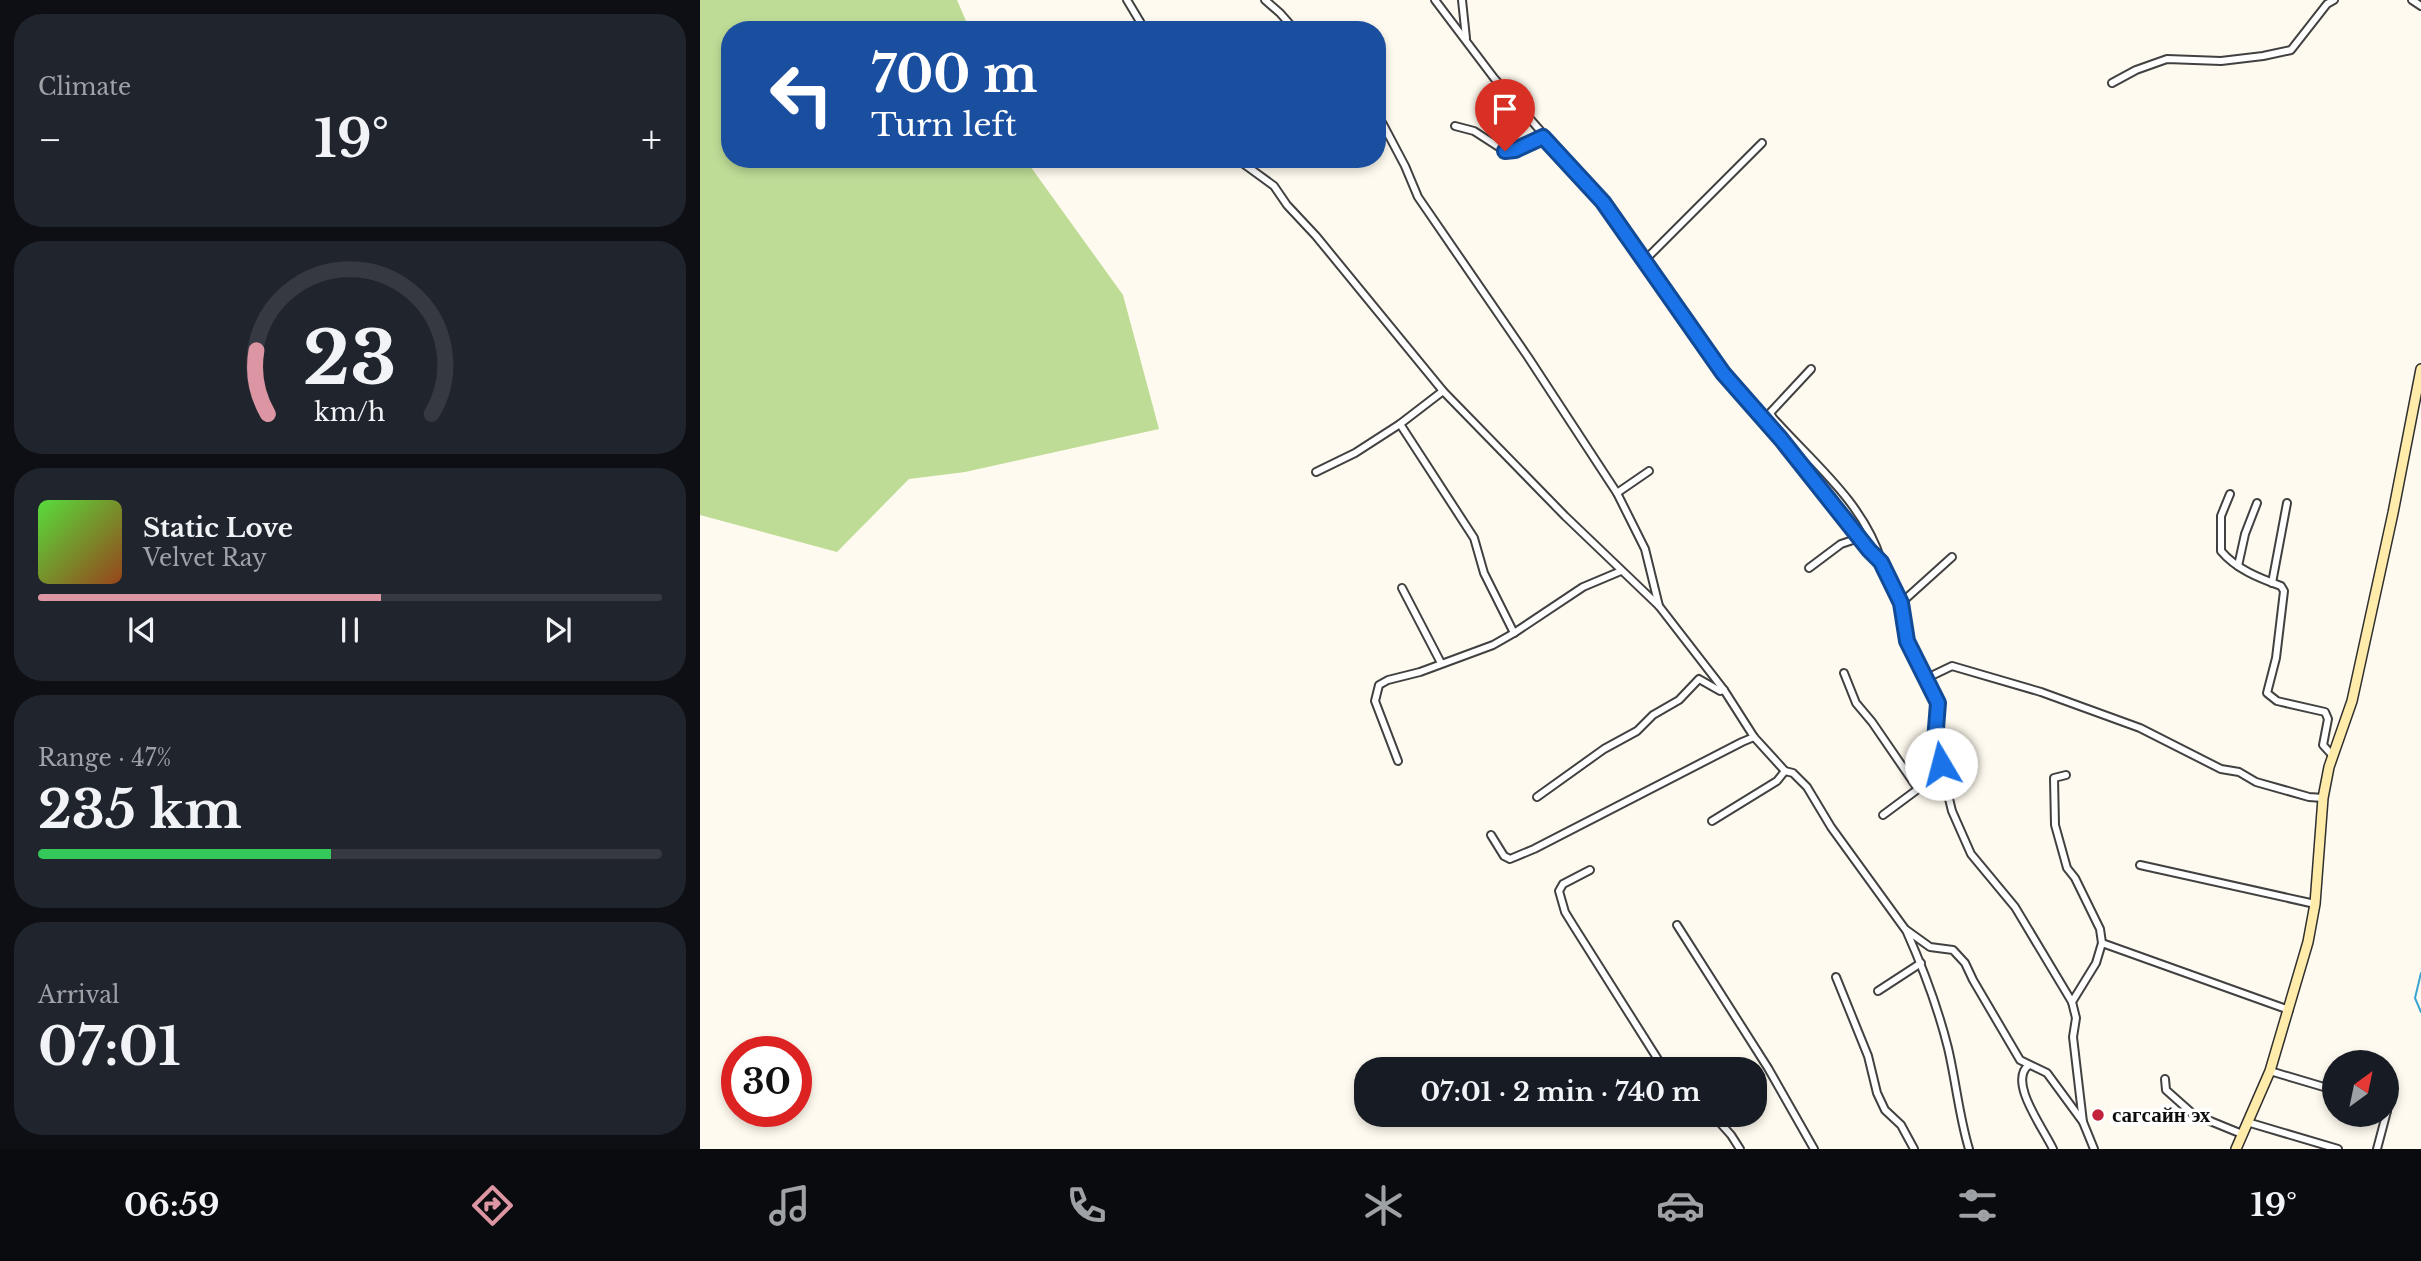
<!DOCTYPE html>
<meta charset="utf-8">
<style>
:root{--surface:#171b24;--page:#20242c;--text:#f1f3f6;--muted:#9ea1a6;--line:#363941;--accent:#dc95a2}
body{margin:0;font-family:"Libre Baskerville",serif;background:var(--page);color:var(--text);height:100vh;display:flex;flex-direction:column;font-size:26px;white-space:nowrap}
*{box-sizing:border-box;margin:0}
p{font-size:23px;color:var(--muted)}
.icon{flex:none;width:38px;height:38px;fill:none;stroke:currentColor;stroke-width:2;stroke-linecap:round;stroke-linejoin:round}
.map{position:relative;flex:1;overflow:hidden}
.side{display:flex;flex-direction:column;gap:14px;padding:14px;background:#0d0f14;width:700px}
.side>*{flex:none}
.hud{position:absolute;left:21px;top:21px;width:665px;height:147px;border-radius:28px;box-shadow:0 4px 10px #0003;background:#1a4fa0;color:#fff;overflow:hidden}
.needle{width:46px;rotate:33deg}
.tools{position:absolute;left:1622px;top:1050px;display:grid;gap:14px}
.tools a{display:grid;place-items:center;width:77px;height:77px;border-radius:50%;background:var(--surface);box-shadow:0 4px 10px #0003;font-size:35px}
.speed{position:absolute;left:21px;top:1036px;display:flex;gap:14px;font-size:35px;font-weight:700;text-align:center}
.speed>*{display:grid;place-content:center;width:91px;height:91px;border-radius:50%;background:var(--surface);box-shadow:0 4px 10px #0003;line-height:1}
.speed .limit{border:10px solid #d22;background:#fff;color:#111}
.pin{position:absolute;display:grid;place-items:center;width:60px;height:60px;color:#fff;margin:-72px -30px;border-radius:50% 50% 50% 0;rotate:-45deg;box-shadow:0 0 7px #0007}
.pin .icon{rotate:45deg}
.me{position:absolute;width:77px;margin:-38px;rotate:352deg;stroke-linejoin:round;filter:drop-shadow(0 0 5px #0008)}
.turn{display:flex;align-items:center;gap:24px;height:147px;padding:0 35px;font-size:32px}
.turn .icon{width:91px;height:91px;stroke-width:2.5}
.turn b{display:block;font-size:49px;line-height:60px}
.big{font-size:52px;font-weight:700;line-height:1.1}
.side .tile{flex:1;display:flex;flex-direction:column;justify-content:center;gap:10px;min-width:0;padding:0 24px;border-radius:28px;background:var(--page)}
.side .dial{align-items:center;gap:0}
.dial svg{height:182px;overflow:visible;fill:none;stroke:var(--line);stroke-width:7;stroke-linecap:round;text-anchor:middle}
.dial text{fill:var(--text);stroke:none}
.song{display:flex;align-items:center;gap:21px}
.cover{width:84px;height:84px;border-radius:10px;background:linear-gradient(135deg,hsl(110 70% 55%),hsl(20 70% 35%))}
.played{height:7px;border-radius:4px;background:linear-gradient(90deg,var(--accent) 55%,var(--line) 55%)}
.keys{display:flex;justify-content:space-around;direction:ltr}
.heat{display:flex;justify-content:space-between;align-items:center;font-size:38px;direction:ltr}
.charge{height:10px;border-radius:5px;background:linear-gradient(90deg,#34c759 47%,var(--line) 0)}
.trip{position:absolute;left:654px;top:1057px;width:413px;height:70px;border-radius:28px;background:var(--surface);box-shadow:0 4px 10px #0003;font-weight:700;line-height:70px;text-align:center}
.dock{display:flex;height:112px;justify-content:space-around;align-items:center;background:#090b0e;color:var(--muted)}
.dock .icon{width:49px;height:49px}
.dock .selected{color:var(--accent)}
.dock b{font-size:32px;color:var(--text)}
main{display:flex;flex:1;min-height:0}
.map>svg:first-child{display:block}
.forest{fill:#bedc96}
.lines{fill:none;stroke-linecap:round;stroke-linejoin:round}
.stream{stroke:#38a5d1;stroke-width:2}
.minor-casing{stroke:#414141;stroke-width:10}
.secondary-casing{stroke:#303030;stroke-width:12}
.minor{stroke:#fff;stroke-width:6}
.secondary{stroke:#ffecaa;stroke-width:9}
.route-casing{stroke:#114b97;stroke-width:18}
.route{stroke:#1a73e8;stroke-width:12}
.poi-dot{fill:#c2223c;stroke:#fff;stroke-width:2.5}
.labels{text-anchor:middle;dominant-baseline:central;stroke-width:7;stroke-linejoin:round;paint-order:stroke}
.poi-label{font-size:21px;font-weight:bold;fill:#0e0e0e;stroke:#fff;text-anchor:start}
</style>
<main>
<section class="side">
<div class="tile"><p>Climate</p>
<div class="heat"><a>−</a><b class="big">19°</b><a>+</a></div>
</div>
<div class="tile dial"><svg viewBox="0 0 100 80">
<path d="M14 69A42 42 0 1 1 86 69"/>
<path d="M14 69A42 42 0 0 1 9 41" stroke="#dc95a2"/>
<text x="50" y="56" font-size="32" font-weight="700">23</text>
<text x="50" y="72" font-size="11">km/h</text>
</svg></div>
<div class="tile">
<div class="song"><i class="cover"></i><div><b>Static Love</b><p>Velvet Ray</p></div></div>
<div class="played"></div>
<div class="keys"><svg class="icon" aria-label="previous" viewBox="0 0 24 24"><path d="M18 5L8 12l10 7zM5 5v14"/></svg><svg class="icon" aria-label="pause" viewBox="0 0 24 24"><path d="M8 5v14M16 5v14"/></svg><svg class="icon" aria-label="next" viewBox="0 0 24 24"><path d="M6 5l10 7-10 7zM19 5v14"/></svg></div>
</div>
<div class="tile"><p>Range · 47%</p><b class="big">235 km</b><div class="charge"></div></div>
<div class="tile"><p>Arrival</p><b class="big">07:01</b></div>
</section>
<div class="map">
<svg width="1721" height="1149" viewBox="0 0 1721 1149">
<rect width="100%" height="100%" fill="#fffaef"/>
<path class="forest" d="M 0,0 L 257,0 L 270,30 L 30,30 L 30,159 L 325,159 L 423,295 L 459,429 L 265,472 L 209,479 L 137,552 L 0,515 Z"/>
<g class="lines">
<path class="stream" d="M 1721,973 L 1715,998 L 1721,1012"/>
<g class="minor-casing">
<g id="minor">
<path d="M 427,0 L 445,30"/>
<path d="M 565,0 L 580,13 L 595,30"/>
<path d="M 735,0 L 794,78 L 903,202 L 1023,373 L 1081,439 L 1169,550 L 1181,562 L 1201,603 L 1207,641 L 1238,703 L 1235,741 L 1252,811 L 1271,854 L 1315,907 L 1372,1002 L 1376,1018 L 1373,1037 L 1383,1122"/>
<path d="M 762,0 L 766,38"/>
<path d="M 1712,0 L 1721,6"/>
<path d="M 1412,83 L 1436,70 L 1467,59 L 1521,61 L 1563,56 L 1591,50 L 1627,4 L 1634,0"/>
<path d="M 677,113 L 705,166 L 718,197 L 828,357 L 917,493 L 945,549 L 959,606"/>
<path d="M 755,126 L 774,131 L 805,151 L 815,150 L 843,137"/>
<path d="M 537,159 L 574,186 L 587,205 L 616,236 L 743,391 L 865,516 L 959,606 L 1024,690 L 1054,737 L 1085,771 L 1093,773 L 1107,787 L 1131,827 L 1205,929 L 1230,947 L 1253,950 L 1265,963 L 1273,980 L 1320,1060 L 1347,1073 L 1383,1122 L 1394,1149"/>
<path d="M 945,260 L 1062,143"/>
<path d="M 1111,369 L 1070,413 L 1073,418 C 1112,462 1163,502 1181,560"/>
<path d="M 743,391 L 700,424 L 774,538 L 784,573 L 814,633"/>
<path d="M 616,472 L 655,453 L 700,424"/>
<path d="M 917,493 L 949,471"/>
<path d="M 1530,494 L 1521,516 L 1521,551 C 1536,569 1559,578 1581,586 L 1584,591 L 1576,658 L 1567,693 L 1577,701 L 1625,712 L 1628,719 L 1623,745 L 1633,756"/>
<path d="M 1538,566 L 1545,534 L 1557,503"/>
<path d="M 1109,568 L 1141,544 L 1159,538"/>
<path d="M 1572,583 L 1587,503"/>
<path d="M 702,588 L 741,663"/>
<path d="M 1201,603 L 1252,557"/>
<path d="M 1144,673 L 1156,703 L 1172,722 L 1218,789"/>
<path d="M 1227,678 L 1252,666 L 1341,692 L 1440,728 L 1521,769 L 1539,772 L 1556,782 L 1609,797 L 1623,798"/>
<path d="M 698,761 L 675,701 L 679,685 L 688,680 L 720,672 L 793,645 L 814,633 L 883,587 L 921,571"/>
<path d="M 1366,775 L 1354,778 L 1355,825 L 1367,868 L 1375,878 L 1400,929 L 1402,943"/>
<path d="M 837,797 L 904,749 L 937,731 L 953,715 L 979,700 L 999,679 L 1020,691 L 1024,690"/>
<path d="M 1183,815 L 1218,789 L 1247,788"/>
<path d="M 1012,821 L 1077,781 L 1085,771"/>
<path d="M 791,835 L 804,856 L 810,859 L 834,849 L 1042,742 L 1054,737"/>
<path d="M 1440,865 L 1615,904"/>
<path d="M 890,870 L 863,884 L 859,891 L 865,912 L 873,925 L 964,1069"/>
<path d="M 977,925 L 1068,1068 L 1114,1149"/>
<path d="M 1206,930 C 1223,968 1238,1008 1248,1048 C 1256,1082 1259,1116 1269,1149"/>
<path d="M 1136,977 L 1168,1056 L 1177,1093 L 1185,1110 L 1201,1125 L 1214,1149"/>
<path d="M 1178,991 L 1221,963"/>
<path d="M 1372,1002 L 1396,963 L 1402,943 L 1589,1010"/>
<path d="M 1329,1065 C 1307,1081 1344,1129 1353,1149"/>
<path d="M 1570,1071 L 1634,1090"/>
<path d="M 1465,1079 L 1466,1090 L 1493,1114 L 1542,1134"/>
<path d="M 1687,1106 L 1687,1112"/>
<path d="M 1013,1115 L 1031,1135 L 1040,1149"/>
<path d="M 1547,1122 L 1638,1149"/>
<path d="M 1677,1149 L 1686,1115"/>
</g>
</g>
<g class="secondary-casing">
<path id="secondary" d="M 1536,1149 L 1570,1071 L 1608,942 L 1615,904 L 1623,798 L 1629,767 L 1652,701 L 1693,513 L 1721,369"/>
</g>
<use href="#minor" class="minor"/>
<use href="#secondary" class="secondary"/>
</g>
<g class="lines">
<g class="route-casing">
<path id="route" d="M 805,151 L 815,150 L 843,137 L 903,202 L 1023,373 L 1081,439 L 1169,550 L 1181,562 L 1201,603 L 1207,641 L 1238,703 L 1235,741 L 1241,764"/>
</g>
<use href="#route" class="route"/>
</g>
<circle class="poi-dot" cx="1398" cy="1115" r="7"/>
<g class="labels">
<g class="poi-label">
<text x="1412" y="1115">сагсайн эх</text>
</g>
</g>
</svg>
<div class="tools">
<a><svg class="needle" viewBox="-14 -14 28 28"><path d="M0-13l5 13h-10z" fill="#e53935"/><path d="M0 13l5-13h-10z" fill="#9ea1a6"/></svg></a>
</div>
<div class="speed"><div class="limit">30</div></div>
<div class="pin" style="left:805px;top:151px;background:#d93025"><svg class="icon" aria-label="arrive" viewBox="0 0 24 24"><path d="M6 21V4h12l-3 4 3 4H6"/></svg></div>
<svg class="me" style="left:1241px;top:764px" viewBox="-20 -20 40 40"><circle r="19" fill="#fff"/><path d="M0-13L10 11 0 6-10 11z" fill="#1a73e8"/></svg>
<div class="trip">07:01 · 2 min · 740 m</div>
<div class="hud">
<div class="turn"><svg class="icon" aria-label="left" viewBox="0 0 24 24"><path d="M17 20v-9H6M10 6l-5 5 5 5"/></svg><div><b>700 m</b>Turn left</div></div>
</div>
</div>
</main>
<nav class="dock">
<b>06:59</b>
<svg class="icon selected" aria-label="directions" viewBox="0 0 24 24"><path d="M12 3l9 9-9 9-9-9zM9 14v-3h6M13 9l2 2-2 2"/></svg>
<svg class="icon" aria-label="music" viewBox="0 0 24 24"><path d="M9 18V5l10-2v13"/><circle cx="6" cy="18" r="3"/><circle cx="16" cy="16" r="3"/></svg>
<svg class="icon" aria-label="phone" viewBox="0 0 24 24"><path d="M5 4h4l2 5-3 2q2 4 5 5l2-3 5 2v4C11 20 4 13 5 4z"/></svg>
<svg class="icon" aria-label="climate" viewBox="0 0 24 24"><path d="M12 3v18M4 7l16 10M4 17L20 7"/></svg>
<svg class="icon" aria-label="car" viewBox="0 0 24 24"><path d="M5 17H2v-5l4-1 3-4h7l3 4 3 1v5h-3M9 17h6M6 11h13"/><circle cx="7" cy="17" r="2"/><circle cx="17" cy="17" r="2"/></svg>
<svg class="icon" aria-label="filters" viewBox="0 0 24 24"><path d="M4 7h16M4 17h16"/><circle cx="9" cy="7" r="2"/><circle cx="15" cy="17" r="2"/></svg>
<b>19°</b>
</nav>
